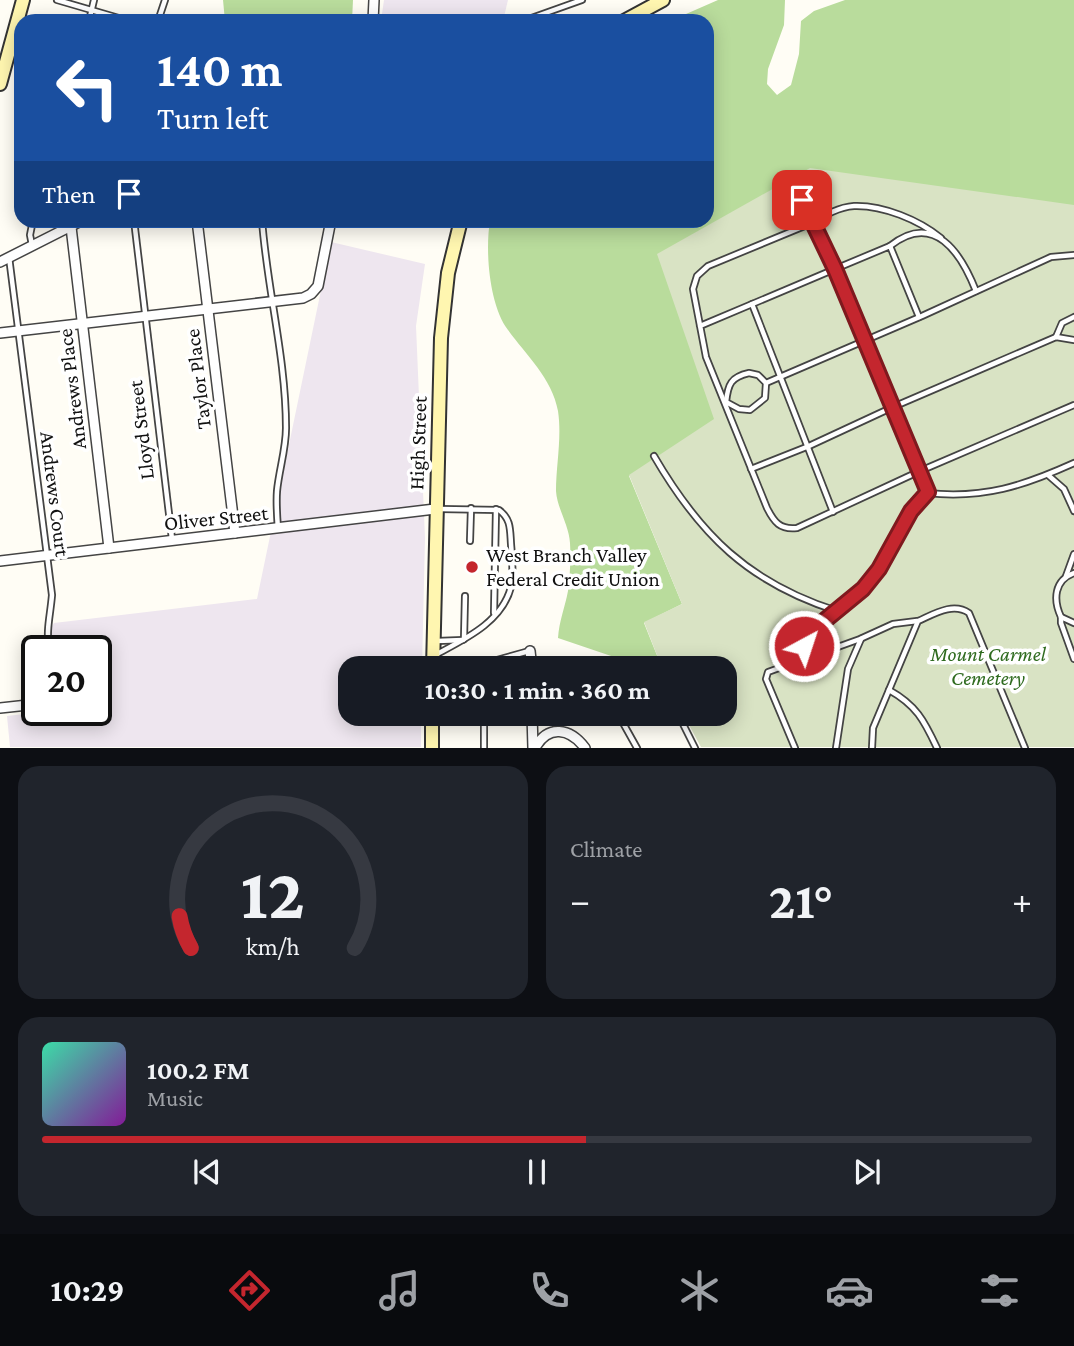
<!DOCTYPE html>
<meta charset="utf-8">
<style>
:root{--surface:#171b24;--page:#20242c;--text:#f1f3f6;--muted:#9ea1a6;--line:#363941;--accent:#c4262e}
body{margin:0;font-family:"Crimson Pro",serif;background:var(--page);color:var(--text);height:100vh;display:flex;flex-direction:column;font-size:26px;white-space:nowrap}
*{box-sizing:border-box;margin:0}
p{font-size:23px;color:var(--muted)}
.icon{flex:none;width:38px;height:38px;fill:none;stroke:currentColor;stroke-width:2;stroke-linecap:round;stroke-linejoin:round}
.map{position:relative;height:748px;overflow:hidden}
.side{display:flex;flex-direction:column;gap:18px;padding:18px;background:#0d0f14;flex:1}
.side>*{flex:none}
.hud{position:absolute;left:14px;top:14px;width:700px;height:214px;border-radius:21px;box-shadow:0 4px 18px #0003;background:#1a4fa0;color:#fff;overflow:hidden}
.speed{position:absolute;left:21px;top:635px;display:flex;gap:14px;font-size:35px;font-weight:700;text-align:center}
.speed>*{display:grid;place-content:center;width:91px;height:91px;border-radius:50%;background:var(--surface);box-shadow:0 4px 18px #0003;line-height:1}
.speed .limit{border:4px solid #111;border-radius:10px;background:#fff;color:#111}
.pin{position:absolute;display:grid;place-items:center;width:60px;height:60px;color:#fff;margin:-30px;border-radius:14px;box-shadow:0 4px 10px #0006}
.me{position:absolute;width:77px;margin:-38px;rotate:40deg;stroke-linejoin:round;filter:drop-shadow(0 0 5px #0008)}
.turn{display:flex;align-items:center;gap:24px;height:147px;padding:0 28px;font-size:32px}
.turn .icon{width:91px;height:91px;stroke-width:2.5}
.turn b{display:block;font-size:49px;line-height:60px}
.then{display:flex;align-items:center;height:66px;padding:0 28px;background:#0003;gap:14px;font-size:26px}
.big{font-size:52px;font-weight:700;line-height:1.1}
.side .card{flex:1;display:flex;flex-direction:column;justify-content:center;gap:10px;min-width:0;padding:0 24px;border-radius:21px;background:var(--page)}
.side .dial{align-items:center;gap:0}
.dial svg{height:182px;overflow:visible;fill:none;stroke:var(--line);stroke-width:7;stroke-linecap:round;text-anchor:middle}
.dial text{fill:var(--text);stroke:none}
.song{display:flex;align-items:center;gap:21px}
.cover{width:84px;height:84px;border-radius:10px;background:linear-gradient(135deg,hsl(160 70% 55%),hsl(290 70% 35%))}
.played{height:7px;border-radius:4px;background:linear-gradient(90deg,var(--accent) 55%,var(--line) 55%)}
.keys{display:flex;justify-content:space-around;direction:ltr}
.heat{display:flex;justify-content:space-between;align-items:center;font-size:38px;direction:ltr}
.side .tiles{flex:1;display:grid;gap:18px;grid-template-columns:1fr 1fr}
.card:last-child{grid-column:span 2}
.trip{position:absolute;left:338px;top:656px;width:399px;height:70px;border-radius:21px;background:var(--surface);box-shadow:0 4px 18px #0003;font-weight:700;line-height:70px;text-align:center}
.menu{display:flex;height:112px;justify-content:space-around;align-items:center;background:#090b0e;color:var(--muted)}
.menu .icon{width:49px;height:49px}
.menu .selected{color:var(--accent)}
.menu b{font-size:32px;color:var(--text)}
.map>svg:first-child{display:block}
.industrial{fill:#eee6ef}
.forest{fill:#b9dc9c}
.cemetery{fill:#d9e3c4}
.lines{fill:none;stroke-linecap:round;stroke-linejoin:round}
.lane-casing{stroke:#444;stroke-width:8}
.street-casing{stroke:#444;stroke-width:12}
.secondary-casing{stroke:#333;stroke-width:16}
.lane{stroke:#fff;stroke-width:4.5}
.street{stroke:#fff;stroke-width:9}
.secondary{stroke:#fff6b0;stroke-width:12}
.route-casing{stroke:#7f191e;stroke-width:18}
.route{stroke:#c4262e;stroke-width:12}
.poi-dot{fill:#c4262e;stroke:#fff;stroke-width:2.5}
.labels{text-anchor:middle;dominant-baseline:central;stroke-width:7;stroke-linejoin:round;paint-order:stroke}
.street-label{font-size:21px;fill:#111;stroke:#fff}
.poi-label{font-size:21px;fill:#111;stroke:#fff;text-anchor:start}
.park-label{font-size:21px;font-style:italic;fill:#2f6b1f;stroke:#fff}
</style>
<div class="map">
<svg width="1074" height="748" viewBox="0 0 1074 748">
<rect width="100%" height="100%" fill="#fffdf5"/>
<g class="industrial">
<path d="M 384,0 L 508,0 L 503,21 L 381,21 Z"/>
<path d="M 331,242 L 425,264 L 416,326 L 425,538 L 422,668 L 350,668 L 350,714 L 421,714 L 421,747 L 10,747 L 7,716 L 51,711 L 96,710 L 96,651 L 53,651 L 51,628 L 54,623 L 257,599 Z"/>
</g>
<g class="forest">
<path d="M 223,0 L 353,0 L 352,21 L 225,21 Z"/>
<path d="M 718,0 L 785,0 L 784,25 L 768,69 L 767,84 L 777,95 L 791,85 L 799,54 L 801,21 L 814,11 L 845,0 L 1074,0 L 1074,283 L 740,487 L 629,476 L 682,604 L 644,623 L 662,668 L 632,668 L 617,658 L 558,638 C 559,621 565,607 568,591 C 570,575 571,558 570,543 C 569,525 557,508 556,491 C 556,465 562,438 558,411 C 552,378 526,355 508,330 C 489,305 485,250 490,221 L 707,220 L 707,21 L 670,21 Z"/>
</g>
<path class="cemetery" d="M 810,168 L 1074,205 L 1074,747 L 701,747 L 683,714 L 724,714 L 724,668 L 662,668 L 644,622 L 682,604 L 629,475 L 714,419 L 657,254 Z"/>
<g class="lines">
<g class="lane-casing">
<g id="lane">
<path d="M 57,0 L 129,21"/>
<path d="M 89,21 L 94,0"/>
<path d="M 158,21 L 165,0"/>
<path d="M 523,21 L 582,0"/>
<path d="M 792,178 L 812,223 C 825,215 839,207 854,206 C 883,205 919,220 941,238"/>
<path d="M 134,220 L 172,539"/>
<path d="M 262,220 C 267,289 286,358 286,428 C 286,449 279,470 277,491 C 276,504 277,516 278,529"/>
<path d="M 32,245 L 30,235 L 33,220"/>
<path d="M 890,246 C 934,211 961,253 976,291"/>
<path d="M 9,257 L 52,595 C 50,618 46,628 49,651"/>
<path d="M 752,304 L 833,512"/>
<path d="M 700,326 L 835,269 L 812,223 L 708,266 L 697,276 L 693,289 L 706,357 L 767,508 C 774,522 780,530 797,528 L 920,471 L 835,269 L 890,246 L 919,317"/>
<path d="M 1056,337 L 1062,323 L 1074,317"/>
<path d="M 749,373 L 758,375 L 766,383 L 765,398 L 750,410 L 739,409 L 726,402 C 728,384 731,377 749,373 Z"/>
<path d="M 766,383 L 922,316 L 1051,257 L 1074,255"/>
<path d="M 1074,405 L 920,471 L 927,493 C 984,499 1023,486 1074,463"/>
<path d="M 654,456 C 700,535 749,583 837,611"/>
<path d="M 751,469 L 809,446 L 893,407 L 1056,337 L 1074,340"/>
<path d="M 1048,475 L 1064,489 L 1074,511"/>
<path d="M 470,541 L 471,508"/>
<path d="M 1074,573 C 1054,580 1053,600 1061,617 L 1074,623"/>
<path d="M 1066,576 L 1074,554"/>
<path d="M 494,613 L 496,509"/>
<path d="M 1061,617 L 1061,623 L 1074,659"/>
<path d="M 464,639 L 465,596"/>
<path d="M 437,641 L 463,640"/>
<path d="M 437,654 C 465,639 502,622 511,587 C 514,574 512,557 511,544 C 510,529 511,519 499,510 L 440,509"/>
<path d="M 810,656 C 805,648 802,644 807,635 L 863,589 L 879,569 L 911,511 L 927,493"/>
<path d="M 468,668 L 529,651"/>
<path d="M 889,690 C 916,705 924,720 937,748"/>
<path d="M 484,714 L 484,748"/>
<path d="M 618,714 L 637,748"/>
<path d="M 678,714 L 695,748"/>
<path d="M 795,748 L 766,679 L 768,672 L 860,639 L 893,624 L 917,621"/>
<path d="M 836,748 L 848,669 L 861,639"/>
<path d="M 872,748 L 873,728 L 918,621 C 934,614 953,602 969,613 L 1025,748"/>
</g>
</g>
<g class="street-casing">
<g id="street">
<path d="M 373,21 L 374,0"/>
<path d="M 197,220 L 235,533"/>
<path d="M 71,227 L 109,548"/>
<path d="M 0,262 L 83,220"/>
<path d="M 0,333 L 303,298 L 311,294 L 318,286 L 331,220"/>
<path d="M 0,561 L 435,509"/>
<path d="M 530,651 L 532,668"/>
<path d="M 0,708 L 37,704"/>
<path d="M 532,714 L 533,748"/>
<path d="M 535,748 C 548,724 570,728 585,748"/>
</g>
</g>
<g class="secondary-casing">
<g id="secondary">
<path d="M 624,21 L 663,0"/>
<path d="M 0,84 L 23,0"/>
<path d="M 433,668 L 441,338 L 448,273 L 461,220"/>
<path d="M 432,714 L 432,748"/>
</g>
</g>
<use href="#lane" class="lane"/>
<use href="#street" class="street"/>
<use href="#secondary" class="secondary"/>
</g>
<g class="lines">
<g class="route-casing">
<path id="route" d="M 802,200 L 835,269 L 928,492 L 911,511 L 879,569 L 863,589 L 807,635 L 803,641 L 804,646"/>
</g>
<use href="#route" class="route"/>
</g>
<circle class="poi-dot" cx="472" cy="567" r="7"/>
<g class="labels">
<g class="street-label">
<text transform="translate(198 379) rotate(-97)">Taylor Place</text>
<text transform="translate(72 389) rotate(-97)">Andrews Place</text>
<text transform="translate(141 430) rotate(-97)">Lloyd Street</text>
<text transform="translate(418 443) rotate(-88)">High Street</text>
<text transform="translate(55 494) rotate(83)">Andrews Court</text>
<text transform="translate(216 518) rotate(-6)">Oliver Street</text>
</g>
<g class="poi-label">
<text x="486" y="555">West Branch Valley<tspan x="486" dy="24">Federal Credit Union</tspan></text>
</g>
<g class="park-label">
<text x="988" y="654">Mount Carmel<tspan x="988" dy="24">Cemetery</tspan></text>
</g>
</g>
</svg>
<div class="speed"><div class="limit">20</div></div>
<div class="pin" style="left:802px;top:200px;background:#d93025"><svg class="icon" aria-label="arrive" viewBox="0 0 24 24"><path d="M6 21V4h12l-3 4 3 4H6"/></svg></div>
<svg class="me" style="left:804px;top:646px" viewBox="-20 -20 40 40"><circle r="17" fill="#c4262e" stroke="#fff" stroke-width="3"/><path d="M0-11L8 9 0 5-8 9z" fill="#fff"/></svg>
<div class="trip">10:30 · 1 min · 360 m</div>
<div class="hud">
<div class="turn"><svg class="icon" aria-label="left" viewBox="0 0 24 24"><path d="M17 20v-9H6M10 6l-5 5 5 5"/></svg><div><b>140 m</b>Turn left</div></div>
<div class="then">Then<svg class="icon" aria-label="arrive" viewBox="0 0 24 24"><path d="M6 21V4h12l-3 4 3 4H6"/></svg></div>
</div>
</div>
<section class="side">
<div class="tiles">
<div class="card dial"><svg viewBox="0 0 100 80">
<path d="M14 69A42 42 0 1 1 86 69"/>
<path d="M14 69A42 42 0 0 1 9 55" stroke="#c4262e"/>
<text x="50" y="56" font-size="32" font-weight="700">12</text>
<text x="50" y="72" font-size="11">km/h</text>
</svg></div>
<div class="card"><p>Climate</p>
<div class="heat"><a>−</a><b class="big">21°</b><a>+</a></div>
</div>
<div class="card">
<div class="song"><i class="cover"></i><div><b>100.2 FM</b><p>Music</p></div></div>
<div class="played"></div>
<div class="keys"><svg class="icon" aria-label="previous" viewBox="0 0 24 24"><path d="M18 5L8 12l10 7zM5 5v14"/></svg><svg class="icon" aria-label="pause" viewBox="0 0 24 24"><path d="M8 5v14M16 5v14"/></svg><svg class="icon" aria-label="next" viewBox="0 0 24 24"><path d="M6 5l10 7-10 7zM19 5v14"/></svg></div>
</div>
</div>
</section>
<nav class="menu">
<b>10:29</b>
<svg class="icon selected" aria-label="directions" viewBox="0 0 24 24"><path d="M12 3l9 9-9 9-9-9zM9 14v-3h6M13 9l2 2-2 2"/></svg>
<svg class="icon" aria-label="music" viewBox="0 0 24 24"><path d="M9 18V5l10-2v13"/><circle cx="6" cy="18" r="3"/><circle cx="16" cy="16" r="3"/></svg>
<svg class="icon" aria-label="phone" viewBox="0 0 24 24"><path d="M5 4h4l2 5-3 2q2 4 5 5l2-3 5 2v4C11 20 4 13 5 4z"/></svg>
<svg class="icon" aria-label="climate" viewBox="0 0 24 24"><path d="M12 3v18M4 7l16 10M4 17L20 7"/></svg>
<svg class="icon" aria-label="car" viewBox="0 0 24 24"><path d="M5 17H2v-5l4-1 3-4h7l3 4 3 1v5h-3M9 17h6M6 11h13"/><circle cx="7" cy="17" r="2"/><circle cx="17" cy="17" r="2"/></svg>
<svg class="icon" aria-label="filters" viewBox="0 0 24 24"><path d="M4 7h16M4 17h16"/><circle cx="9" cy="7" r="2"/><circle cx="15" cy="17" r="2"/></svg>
</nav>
